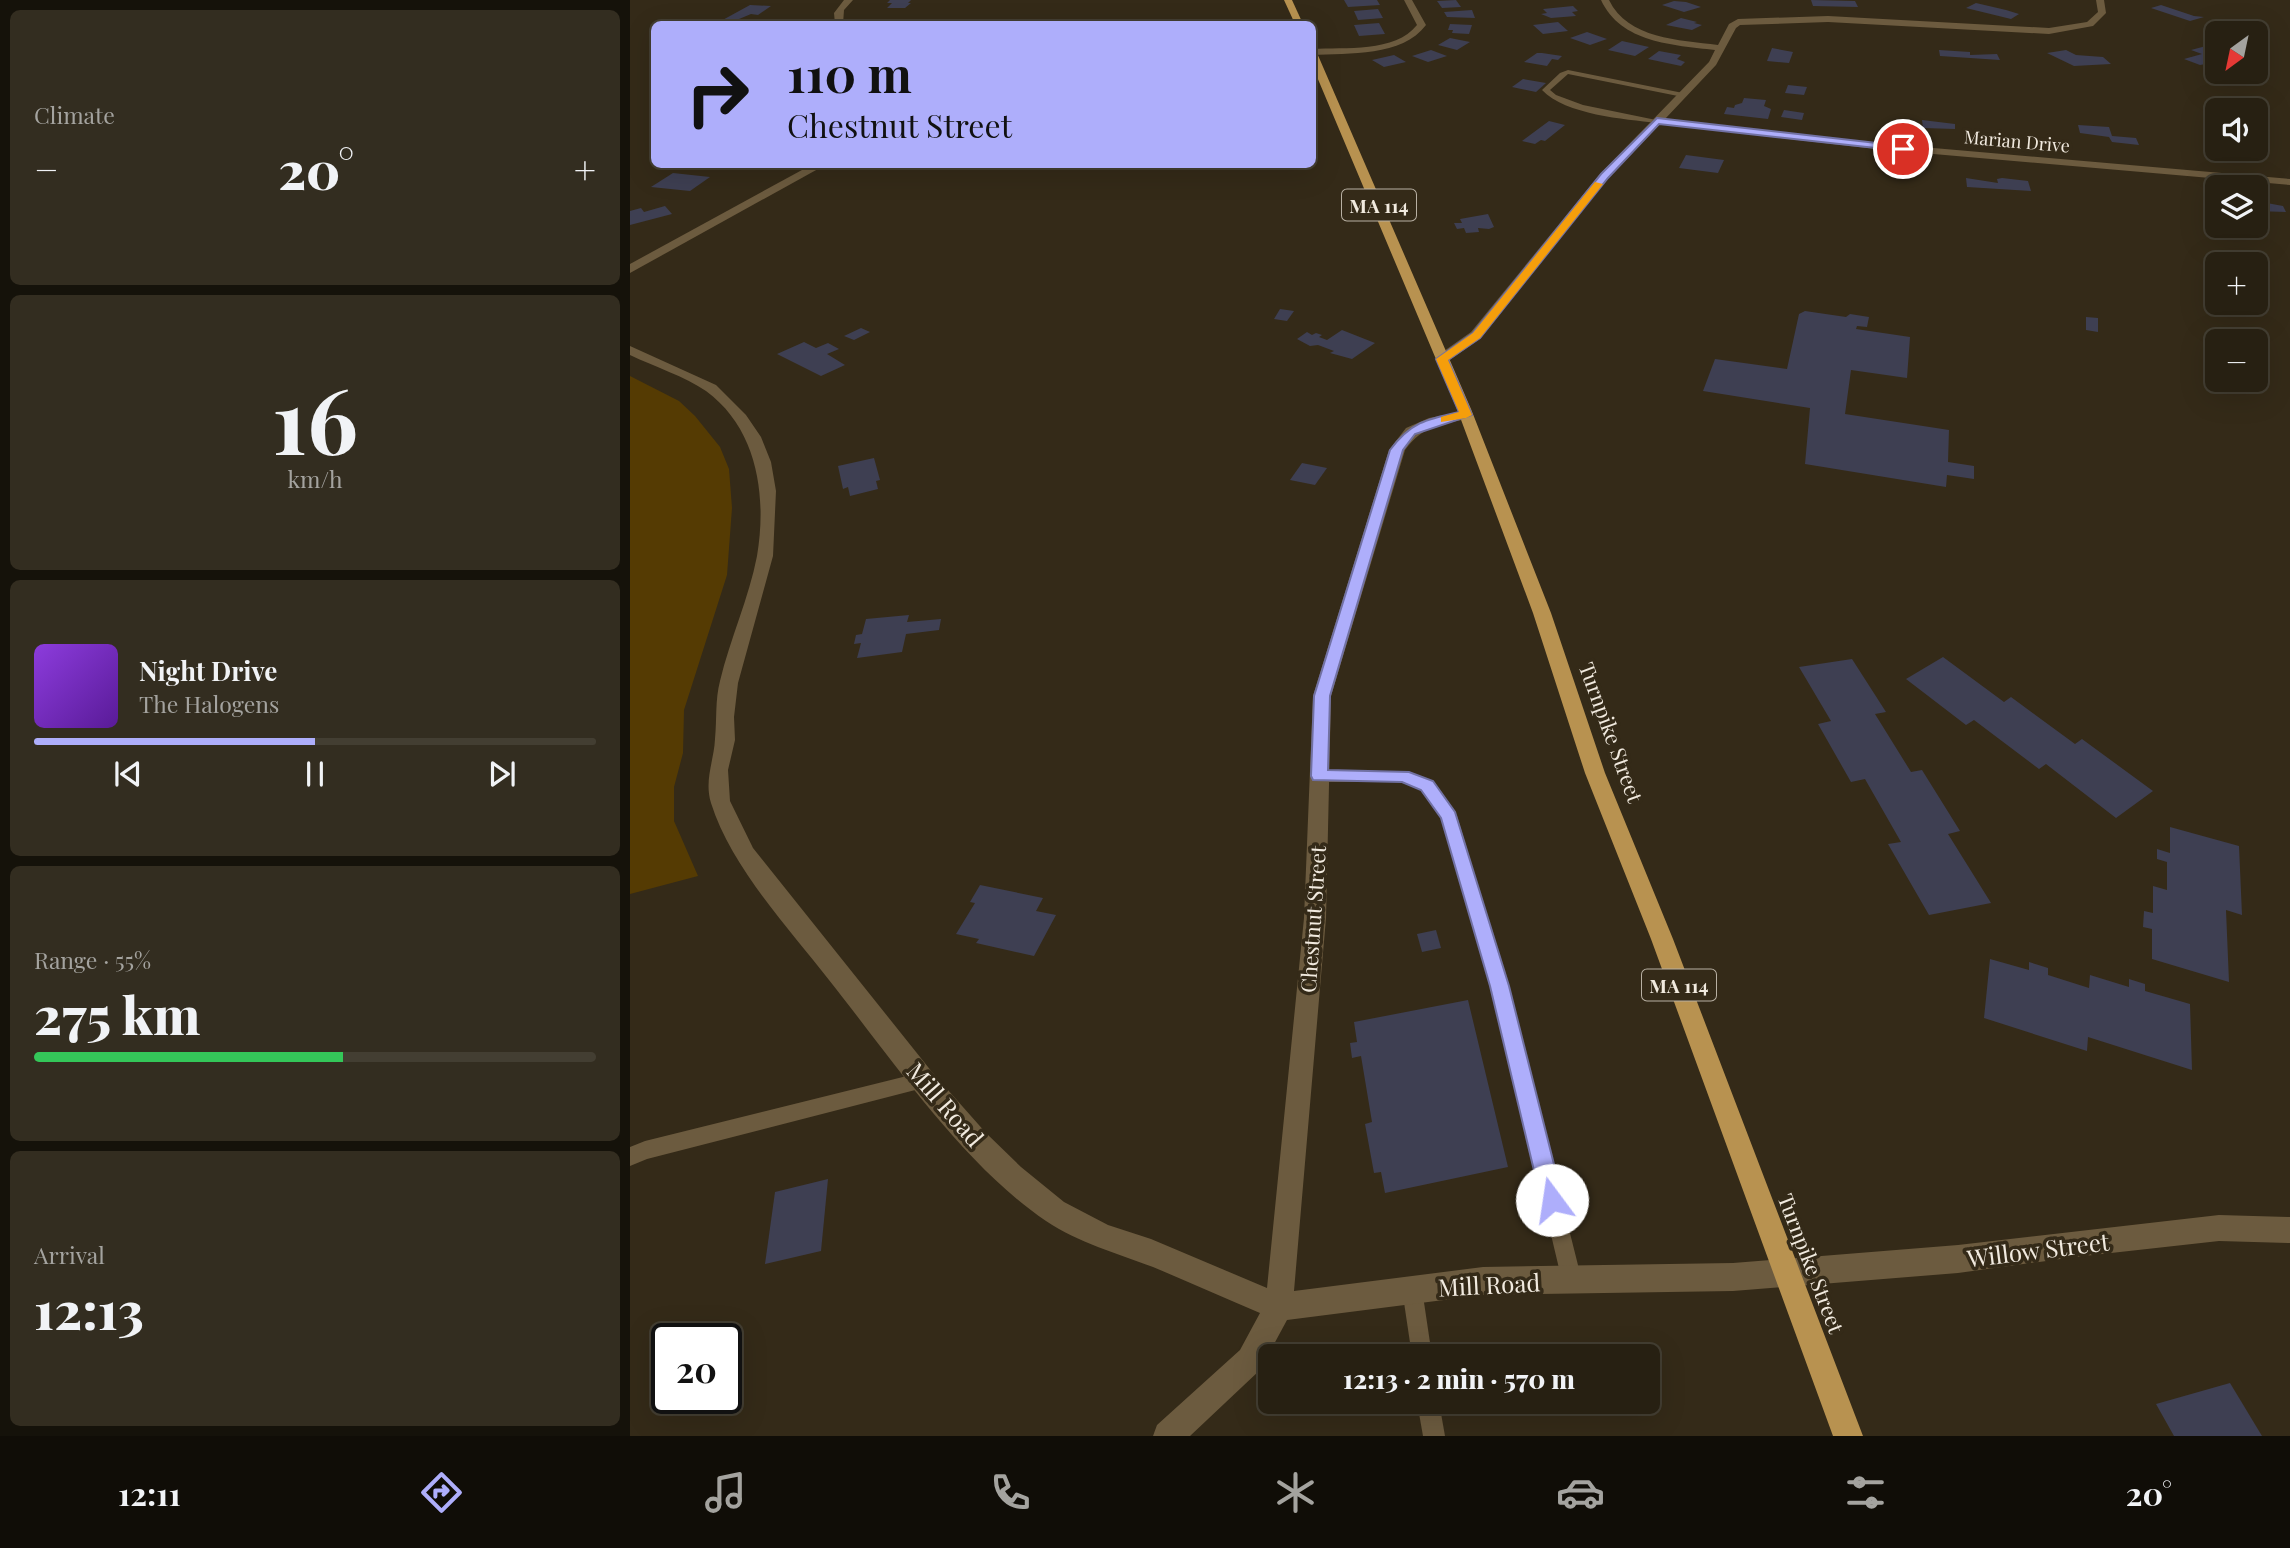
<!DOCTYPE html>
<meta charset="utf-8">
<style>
:root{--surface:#272012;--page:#332d20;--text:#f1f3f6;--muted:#a4a39f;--line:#433e32;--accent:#aeaefb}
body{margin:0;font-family:"Playfair Display",serif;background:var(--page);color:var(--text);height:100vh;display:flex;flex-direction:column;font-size:26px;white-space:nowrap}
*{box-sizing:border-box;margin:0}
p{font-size:23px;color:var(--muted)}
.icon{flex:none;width:38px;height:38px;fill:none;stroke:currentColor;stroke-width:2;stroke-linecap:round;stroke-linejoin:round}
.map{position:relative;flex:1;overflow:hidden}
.side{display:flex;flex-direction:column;gap:10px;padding:10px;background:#15120a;width:630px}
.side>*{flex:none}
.top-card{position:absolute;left:21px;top:21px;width:665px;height:147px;border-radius:10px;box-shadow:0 7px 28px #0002,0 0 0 2px var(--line);background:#aeaefb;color:#111;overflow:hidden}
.needle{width:46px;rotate:213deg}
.fabs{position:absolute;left:1575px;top:21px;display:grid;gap:14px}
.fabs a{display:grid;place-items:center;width:63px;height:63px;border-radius:10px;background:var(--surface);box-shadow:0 7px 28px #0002,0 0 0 2px var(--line);font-size:35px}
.speed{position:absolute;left:21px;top:1323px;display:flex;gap:14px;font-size:35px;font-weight:700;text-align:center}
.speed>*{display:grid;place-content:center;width:91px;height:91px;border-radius:50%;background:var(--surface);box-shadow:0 7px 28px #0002,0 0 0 2px var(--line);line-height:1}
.speed .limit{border:4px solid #111;border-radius:10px;background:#fff;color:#111}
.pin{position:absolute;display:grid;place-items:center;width:60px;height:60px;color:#fff;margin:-30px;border:4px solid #fff;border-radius:50%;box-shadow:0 2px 7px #0007}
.me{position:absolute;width:77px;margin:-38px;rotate:346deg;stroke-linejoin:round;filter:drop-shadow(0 0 5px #0008)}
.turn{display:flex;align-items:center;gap:24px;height:147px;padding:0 21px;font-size:32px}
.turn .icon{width:91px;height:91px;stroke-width:2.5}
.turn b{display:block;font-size:49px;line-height:60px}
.big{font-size:52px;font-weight:800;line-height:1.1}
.side .tile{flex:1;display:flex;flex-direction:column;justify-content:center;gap:10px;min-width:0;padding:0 24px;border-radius:10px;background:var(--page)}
.side .dial{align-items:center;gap:0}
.dial b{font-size:91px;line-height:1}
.song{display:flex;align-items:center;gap:21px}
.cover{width:84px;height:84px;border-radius:10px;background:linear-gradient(135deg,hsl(270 70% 55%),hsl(270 70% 35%))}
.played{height:7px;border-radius:4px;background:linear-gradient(90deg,var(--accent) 50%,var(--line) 50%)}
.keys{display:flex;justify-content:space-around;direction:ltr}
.heat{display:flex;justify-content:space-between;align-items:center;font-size:38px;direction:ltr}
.charge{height:10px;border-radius:5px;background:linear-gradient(90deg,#34c759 55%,var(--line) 0)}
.trip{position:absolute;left:628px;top:1344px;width:402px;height:70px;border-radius:10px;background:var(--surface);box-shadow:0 7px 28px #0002,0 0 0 2px var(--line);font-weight:800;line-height:70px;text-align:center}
.tabs{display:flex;height:112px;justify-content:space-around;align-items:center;background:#100d07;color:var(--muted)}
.tabs .icon{width:49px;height:49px}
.tabs .selected{color:var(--accent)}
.tabs b{font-size:32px;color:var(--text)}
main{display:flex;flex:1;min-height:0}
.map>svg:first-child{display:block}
.green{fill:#553b03}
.building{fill:#3e3f52}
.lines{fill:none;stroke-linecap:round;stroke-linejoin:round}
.service{fill:#6c5b3f;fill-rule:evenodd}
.minor{fill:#6c5b3f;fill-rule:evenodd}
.trunk{fill:#b89250;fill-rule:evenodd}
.route{fill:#aeaefb;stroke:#7171a3;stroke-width:2}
.slow{fill:#f59e0b}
.labels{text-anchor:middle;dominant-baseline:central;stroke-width:7;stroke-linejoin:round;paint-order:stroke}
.far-street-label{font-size:18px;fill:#f1eadf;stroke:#342a18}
.shield{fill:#342a18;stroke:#b8b0a3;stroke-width:2}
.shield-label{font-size:19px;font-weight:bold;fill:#f1eadf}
.street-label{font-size:21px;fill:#f1eadf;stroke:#342a18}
.near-street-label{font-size:24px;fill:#f1eadf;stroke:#342a18}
</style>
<main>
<section class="side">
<div class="tile"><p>Climate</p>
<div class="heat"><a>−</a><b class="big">20°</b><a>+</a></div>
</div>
<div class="tile dial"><b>16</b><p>km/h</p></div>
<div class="tile">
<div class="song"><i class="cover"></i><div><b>Night Drive</b><p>The Halogens</p></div></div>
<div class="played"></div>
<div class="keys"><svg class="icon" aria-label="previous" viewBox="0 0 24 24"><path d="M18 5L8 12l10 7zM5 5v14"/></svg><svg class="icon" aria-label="pause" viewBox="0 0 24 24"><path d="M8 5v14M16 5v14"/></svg><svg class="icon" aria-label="next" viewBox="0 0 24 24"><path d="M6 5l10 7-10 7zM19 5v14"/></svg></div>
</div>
<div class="tile"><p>Range · 55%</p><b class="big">275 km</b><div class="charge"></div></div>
<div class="tile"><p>Arrival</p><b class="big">12:13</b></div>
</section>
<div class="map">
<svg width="1660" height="1436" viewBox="0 0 1660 1436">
<rect width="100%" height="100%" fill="#342a18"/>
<path class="green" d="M 0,376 L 49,401 L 65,416 L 90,447 L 99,469 L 102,508 L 97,575 L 54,710 L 53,753 L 44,787 L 44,821 L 68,876 L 0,894 Z"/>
<g class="building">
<path d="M 260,0 L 281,0 L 278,3 L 281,3 L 275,8 L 257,8 L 262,3 L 257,3 Z"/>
<path d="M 714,0 L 747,0 L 750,5 L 718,7 Z"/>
<path d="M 826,0 L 831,7 L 812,8 L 807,1 Z"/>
<path d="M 1181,0 L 1225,1 L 1228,7 L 1183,6 Z"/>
<path d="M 1044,1 L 1056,2 L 1071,7 L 1054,12 L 1032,5 Z"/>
<path d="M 1346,3 L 1376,10 L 1389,14 L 1381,19 L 1336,8 Z"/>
<path d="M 120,5 L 141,6 L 128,15 L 121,14 L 102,22 L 89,22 Z"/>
<path d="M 1531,5 L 1564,16 L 1574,17 L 1560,21 L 1521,8 Z"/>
<path d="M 943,6 L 948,11 L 942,12 L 946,16 L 921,18 L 911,14 L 917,13 L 913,9 Z"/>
<path d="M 748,9 L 753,18 L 728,20 L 724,11 Z"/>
<path d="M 842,10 L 845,18 L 817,17 L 814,12 Z"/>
<path d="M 1051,18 L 1067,22 L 1064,23 L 1072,25 L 1062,30 L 1036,25 Z"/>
<path d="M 928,22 L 938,31 L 913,34 L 903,25 Z"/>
<path d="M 749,23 L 755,34 L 729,36 L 724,25 Z"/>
<path d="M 820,24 L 842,25 L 839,34 L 822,33 L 823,30 L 818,30 Z"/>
<path d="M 957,32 L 977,39 L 960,45 L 940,38 Z"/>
<path d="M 820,38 L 840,42 L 827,50 L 808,45 Z"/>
<path d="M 992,41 L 1019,47 L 1005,56 L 978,50 Z"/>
<path d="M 1576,46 L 1587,50 L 1587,62 L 1570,65 L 1554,59 L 1572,54 L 1561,50 Z"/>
<path d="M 1142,48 L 1163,52 L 1159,63 L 1137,61 Z"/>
<path d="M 801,50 L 817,56 L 798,62 L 782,56 Z"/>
<path d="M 1309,50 L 1340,52 L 1340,55 L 1367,54 L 1370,60 L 1310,56 Z"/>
<path d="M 1436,50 L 1446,55 L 1473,57 L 1481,64 L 1444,66 L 1417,53 Z"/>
<path d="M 1029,51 L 1051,55 L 1047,59 L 1055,62 L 1051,66 L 1018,59 Z"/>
<path d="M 907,53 L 912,53 L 932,56 L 928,60 L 922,59 L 917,66 L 894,62 Z"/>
<path d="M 764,55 L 776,62 L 754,67 L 742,60 Z"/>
<path d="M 893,79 L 916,83 L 906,92 L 882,87 Z"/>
<path d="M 1158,85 L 1177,87 L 1174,95 L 1155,93 Z"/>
<path d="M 1114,98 L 1136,100 L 1134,106 L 1141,109 L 1138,119 L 1094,114 L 1097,107 L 1104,108 L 1105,105 L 1112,103 Z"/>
<path d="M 1154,110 L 1174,113 L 1172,120 L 1151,117 Z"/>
<path d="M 1292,120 L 1325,124 L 1325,129 L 1293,128 Z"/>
<path d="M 919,121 L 935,125 L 915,141 L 911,140 L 905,144 L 892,141 Z"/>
<path d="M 1448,125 L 1479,127 L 1482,136 L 1506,138 L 1509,145 L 1482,142 L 1479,137 L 1450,133 Z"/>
<path d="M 1056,155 L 1094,160 L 1088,173 L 1049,168 Z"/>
<path d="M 43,173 L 80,177 L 60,191 L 21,187 Z"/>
<path d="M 1336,178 L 1368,183 L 1367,179 L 1372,178 L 1398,181 L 1401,191 L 1337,187 Z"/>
<path d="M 1626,201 L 1653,206 L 1656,212 L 1626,211 Z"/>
<path d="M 35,206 L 42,214 L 0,225 L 0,211 L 11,208 L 14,212 Z"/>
<path d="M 858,214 L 864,227 L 859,229 L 848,228 L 849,232 L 836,233 L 834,228 L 827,229 L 824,223 L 832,223 L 830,219 Z"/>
<path d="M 650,309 L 664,311 L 657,321 L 644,319 Z"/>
<path d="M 1175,311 L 1216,317 L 1220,314 L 1239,317 L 1237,327 L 1227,326 L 1226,329 L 1280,337 L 1277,378 L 1221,370 L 1215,414 L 1319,430 L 1318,462 L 1344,466 L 1344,479 L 1317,475 L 1316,487 L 1175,464 L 1180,408 L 1073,391 L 1085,359 L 1157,369 L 1169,314 Z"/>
<path d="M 1456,317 L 1468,318 L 1468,332 L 1456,330 Z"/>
<path d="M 231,328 L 240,332 L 224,340 L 214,336 Z"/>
<path d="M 712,330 L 745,343 L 722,359 L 700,353 L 704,351 L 688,345 L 680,346 L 667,339 L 677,332 L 682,335 L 686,333 L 692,335 L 689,337 L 697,340 Z"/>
<path d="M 174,342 L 186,348 L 198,343 L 209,349 L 197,354 L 215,365 L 191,376 L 147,354 Z"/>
<path d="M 244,458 L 250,480 L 246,481 L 248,489 L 220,496 L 218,487 L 213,489 L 208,466 Z"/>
<path d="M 672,463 L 697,468 L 685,485 L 660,480 Z"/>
<path d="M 279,615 L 277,622 L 311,619 L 309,630 L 276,634 L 272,652 L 227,658 L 231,643 L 224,644 L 226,635 L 232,634 L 236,619 Z"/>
<path d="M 1313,657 L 1374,702 L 1381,697 L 1445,744 L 1452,739 L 1523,791 L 1486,818 L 1416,764 L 1409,769 L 1344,720 L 1336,725 L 1276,679 Z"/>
<path d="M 1222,659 L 1256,712 L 1245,714 L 1281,772 L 1292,770 L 1330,831 L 1318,834 L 1361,903 L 1299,915 L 1258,844 L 1271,842 L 1235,779 L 1221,782 L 1188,724 L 1201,721 L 1169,667 Z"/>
<path d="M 1540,827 L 1609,846 L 1612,915 L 1596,910 L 1599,982 L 1522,959 L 1522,929 L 1513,927 L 1514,911 L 1523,913 L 1523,886 L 1537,890 L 1537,862 L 1527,859 L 1527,849 L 1540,853 Z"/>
<path d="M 350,885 L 413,898 L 406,911 L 426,915 L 404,956 L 346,943 L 349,939 L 326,934 L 345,903 L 340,902 Z"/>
<path d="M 806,930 L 811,948 L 792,952 L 787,934 Z"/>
<path d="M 1360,959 L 1399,970 L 1399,962 L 1418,968 L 1418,975 L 1459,988 L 1460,975 L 1499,987 L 1499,979 L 1515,984 L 1515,991 L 1560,1004 L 1562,1070 L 1458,1037 L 1457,1051 L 1354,1018 Z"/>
<path d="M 838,1000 L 878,1167 L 755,1193 L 751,1172 L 744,1173 L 735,1124 L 742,1122 L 731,1056 L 722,1058 L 720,1043 L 727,1042 L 724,1022 Z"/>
<path d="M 198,1179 L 191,1251 L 135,1264 L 145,1192 Z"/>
<path d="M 1600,1383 L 1632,1436 L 1544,1436 L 1526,1404 Z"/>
</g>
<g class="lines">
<g class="service">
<path d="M 938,70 L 1053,93 L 1057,95 L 1053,97 L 938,74 L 920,90 L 926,95 L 953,105 L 1031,121 L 1027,123 C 994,119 936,115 912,90 L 930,73 Z"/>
<path d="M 689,770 L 778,772 L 802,781 L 827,816 L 878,986 L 952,1281 L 949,1288 L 942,1291 L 935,1288 L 932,1281 L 862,986 L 812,818 L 792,789 L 772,782 L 689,782 L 684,780 L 682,776 L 684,772 Z"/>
<path d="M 293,1072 L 299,1074 L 302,1080 L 299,1086 L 293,1088 L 17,1159 L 0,1166 L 0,1147 L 15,1141 Z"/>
<path d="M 782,1279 L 789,1282 L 792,1289 L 802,1356 L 782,1356 L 772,1289 L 775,1282 Z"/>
<path d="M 787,1402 L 809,1402 L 815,1436 L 793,1436 Z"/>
</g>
<g class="minor">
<path d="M 214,0 L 223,0 L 214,10 L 213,24 L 205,24 L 204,13 Z"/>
<path d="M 774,0 L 782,0 L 796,25 C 772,57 719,53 682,55 L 682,49 C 715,47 765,53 787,25 Z"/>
<path d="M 971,0 L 979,0 C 998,39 1049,40 1088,45 L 1099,24 L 1108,19 L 1198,16 L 1419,28 L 1457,22 L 1468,12 L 1466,0 L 1474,0 L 1476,13 L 1463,26 L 1419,34 L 1198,22 L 1110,25 L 1106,28 L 1086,65 L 1035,119 L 1246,143 L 1660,179 L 1660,185 L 1246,149 L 1030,124 L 978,178 L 851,338 L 817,362 L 807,362 L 807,356 L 841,332 L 970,174 L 1079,62 L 1085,50 C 1043,45 991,43 971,0 Z"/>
<path d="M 183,164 L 197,164 L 0,273 L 0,264 Z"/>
<path d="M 0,346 L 86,385 L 116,415 L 131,437 L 141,462 L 146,491 L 143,556 L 108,683 L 104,717 L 105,740 L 98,770 L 100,801 L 123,848 L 302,1072 L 356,1133 L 391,1167 L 434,1202 L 478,1225 L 521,1239 L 637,1288 L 674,918 L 683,696 L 759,450 L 776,428 L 799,418 L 836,411 L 841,412 L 843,415 L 841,418 C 812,425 794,424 775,450 L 701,696 L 696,918 L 664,1291 L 853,1267 L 1103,1263 L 1328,1245 L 1589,1215 L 1660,1217 L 1660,1243 L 1589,1241 L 1445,1257 L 1328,1273 L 1103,1291 L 853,1295 L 657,1320 L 630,1370 L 560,1436 L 523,1436 L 527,1425 L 610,1350 L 630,1313 C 594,1298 559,1282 523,1267 C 486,1253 449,1243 416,1221 C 332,1164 262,1059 199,980 C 158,927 101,867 81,803 C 74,780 84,761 85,739 C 87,719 85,700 90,681 C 100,639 119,598 127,556 C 137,497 128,429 76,391 C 56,377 23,366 0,355 Z"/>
</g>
<g class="trunk">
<path d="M 654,0 L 662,0 L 673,24 L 665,24 Z"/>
<path d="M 682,50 L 687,53 L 841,409 L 921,613 L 975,773 L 1043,939 L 1233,1436 L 1203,1436 L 1021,939 L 955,773 L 903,613 L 827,409 L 682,65 Z"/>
</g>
</g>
<path class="route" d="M 1027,118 L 1273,146 L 1277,149 L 1273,151 L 1029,124 L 978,178 L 850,338 L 818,360 L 842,415 L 785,434 L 773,450 L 700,696 L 698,770 L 779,772 L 803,781 L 825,812 L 879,986 L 933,1200 L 930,1208 L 922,1211 L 914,1208 L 911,1200 L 860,986 L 811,818 L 791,790 L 772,782 L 683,780 L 681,776 L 684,696 L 760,450 C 781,422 797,419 829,412 L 806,359 L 843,333 L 971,174 Z"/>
<path class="slow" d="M 965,182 L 973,184 L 850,338 L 818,360 L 842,415 L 836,418 L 811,422 L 811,417 L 829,412 L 806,359 L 843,333 Z"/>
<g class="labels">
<g class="far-street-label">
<text transform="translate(1387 141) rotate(5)">Marian Drive</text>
</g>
<g class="shield">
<rect x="712" y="189.5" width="74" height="31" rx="5"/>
<rect x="1012" y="969.5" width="74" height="31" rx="5"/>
</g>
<g class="shield-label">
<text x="749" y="205">MA 114</text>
<text x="1049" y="985">MA 114</text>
</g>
<g class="street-label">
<text transform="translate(982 732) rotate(70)">Turnpike Street</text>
<text transform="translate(682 919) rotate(-86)">Chestnut Street</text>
<text transform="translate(1182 1263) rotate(69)">Turnpike Street</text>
</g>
<g class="near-street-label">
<text transform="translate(316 1104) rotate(49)">Mill Road</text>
<text transform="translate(1408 1249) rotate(-7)">Willow Street</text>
<text transform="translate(859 1284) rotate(-3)">Mill Road</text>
</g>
</g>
</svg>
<div class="fabs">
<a><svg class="needle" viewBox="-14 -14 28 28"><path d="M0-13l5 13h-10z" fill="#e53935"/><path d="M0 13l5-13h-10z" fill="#a4a39f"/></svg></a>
<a><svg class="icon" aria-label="sound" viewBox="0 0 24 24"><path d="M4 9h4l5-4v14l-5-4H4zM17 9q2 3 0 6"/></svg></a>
<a><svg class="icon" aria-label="layers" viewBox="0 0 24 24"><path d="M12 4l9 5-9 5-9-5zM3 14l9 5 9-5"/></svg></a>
<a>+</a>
<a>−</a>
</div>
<div class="speed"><div class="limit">20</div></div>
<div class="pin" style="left:1273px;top:149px;background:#d93025"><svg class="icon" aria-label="arrive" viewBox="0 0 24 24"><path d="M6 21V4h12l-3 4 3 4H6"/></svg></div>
<svg class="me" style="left:922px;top:1200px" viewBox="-20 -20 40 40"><circle r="19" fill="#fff"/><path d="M0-13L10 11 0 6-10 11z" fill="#aeaefb"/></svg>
<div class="trip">12:13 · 2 min · 570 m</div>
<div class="top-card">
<div class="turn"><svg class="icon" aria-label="right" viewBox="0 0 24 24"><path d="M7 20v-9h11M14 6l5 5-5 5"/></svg><div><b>110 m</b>Chestnut Street</div></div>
</div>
</div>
</main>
<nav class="tabs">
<b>12:11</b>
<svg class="icon selected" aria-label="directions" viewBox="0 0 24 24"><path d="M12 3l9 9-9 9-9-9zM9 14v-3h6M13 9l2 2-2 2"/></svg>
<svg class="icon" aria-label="music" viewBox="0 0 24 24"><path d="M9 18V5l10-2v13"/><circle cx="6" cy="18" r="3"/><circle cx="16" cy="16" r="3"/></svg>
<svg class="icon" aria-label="phone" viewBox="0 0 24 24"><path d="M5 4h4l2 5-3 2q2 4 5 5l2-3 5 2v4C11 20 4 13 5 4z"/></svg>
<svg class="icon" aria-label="climate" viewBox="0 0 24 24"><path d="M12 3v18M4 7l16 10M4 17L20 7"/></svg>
<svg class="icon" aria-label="car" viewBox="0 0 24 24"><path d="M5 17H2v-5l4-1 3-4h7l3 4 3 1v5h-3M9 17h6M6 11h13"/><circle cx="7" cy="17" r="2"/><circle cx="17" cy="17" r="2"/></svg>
<svg class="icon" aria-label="filters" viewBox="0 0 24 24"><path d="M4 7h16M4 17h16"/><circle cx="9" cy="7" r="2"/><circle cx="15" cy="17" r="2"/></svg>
<b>20°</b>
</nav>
